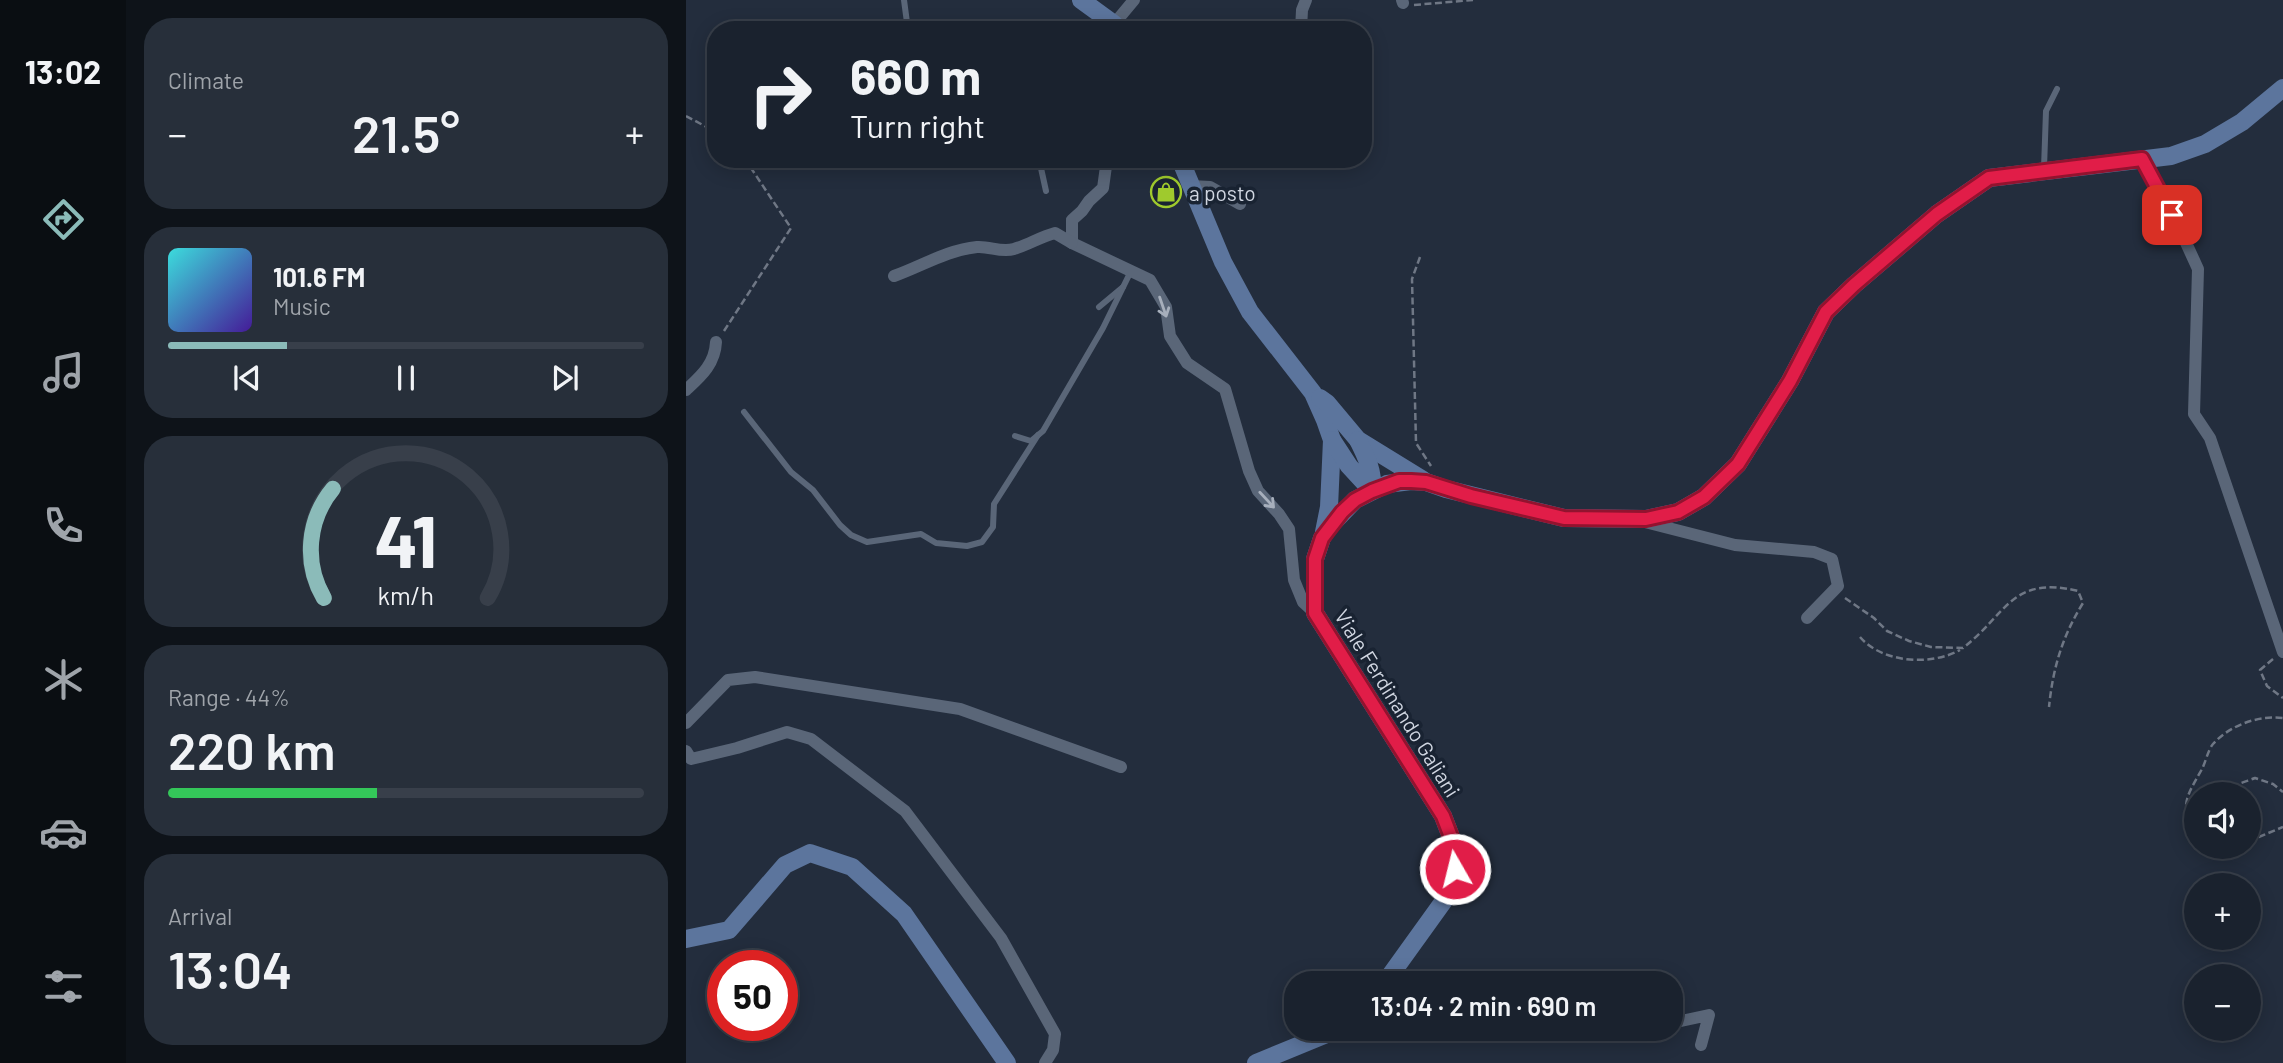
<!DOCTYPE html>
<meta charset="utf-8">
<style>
:root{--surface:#1a222e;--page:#272f3a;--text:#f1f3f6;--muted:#9fa4aa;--line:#383f4a;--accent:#8bbbb9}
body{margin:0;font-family:Barlow,sans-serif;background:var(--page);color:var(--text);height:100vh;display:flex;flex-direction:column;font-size:26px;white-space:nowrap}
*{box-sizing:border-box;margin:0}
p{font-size:23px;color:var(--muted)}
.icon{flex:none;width:38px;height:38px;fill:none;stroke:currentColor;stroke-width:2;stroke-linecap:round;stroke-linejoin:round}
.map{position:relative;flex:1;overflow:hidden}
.side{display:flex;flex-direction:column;gap:18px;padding:18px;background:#0e1319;width:560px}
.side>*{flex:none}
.top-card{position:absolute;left:21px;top:21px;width:665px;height:147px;border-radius:28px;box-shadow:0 4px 18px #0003,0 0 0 2px var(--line);background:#1a222e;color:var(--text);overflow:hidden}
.controls{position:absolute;left:1498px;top:782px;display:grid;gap:14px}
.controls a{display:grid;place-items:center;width:77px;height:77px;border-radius:50%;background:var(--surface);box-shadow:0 4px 18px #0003,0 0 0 2px var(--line);font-size:35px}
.speed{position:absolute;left:21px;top:950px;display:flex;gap:14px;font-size:35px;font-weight:700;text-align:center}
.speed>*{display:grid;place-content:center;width:91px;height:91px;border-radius:50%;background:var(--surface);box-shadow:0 4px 18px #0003,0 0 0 2px var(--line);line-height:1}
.speed .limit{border:10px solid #d22;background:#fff;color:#111}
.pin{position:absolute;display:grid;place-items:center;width:60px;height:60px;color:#fff;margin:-30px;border-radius:14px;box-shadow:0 4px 10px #0006}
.me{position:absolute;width:77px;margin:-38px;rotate:352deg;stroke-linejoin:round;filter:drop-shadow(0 0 5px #0008)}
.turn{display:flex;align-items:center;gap:24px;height:147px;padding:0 28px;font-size:32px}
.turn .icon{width:91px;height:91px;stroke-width:2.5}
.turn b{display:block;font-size:49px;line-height:60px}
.big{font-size:52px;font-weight:600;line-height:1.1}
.side .tile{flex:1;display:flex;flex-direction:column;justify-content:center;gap:10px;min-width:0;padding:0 24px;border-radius:28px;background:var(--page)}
.side .dial{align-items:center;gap:0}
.dial svg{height:182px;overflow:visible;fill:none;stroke:var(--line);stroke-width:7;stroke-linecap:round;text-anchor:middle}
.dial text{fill:var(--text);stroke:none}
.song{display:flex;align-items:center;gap:21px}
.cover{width:84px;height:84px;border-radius:10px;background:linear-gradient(135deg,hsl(180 70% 55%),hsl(260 70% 35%))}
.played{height:7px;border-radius:4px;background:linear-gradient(90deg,var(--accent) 25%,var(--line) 25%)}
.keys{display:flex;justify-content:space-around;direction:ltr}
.heat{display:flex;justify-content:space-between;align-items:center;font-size:38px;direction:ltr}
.charge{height:10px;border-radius:5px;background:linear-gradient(90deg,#34c759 44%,var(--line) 0)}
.trip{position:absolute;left:598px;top:971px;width:399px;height:70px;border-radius:28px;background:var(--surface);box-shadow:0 4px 18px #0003,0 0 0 2px var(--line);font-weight:600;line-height:70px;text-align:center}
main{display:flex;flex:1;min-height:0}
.dock{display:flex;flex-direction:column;width:126px;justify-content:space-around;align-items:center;background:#0a0e12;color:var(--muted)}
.dock .icon{width:49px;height:49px}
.dock .active{color:var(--accent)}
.dock b{font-size:32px;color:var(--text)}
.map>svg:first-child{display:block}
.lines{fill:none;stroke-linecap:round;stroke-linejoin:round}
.path{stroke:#6f7785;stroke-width:2.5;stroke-dasharray:7 3.5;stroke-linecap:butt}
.service{stroke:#5a6678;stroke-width:6}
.minor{stroke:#5a6678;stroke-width:12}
.secondary{stroke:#5c759d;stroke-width:18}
.oneway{stroke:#a7afbc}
.route-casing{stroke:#92132f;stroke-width:18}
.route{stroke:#e11d48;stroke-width:12}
.labels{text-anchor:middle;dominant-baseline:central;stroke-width:7;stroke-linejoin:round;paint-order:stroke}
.poi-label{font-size:21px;fill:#d0d6e1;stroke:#192332;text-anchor:start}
.street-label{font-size:21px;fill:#d0d6e1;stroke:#192332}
</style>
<main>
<nav class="dock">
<b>13:02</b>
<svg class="icon active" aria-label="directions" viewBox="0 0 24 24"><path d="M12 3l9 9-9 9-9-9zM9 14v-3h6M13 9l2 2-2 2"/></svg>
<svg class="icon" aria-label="music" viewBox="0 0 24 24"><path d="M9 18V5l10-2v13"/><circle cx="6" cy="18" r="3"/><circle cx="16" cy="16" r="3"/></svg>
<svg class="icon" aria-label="phone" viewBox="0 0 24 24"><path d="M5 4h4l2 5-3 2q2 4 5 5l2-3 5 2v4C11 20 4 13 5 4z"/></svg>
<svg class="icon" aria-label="climate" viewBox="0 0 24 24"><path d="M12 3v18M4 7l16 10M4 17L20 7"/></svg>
<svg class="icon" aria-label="car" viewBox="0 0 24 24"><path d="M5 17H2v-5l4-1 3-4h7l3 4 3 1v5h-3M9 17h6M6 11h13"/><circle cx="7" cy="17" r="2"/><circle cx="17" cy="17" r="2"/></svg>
<svg class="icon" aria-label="filters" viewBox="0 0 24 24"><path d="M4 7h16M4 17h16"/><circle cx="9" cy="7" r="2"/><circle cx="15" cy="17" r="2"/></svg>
</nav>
<section class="side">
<div class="tile"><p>Climate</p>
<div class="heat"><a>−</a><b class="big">21.5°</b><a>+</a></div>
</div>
<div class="tile">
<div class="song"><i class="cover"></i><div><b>101.6 FM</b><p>Music</p></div></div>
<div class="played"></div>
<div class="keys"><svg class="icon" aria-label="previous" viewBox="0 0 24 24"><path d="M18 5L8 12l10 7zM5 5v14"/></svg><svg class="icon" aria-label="pause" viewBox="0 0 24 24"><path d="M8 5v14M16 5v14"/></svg><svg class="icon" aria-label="next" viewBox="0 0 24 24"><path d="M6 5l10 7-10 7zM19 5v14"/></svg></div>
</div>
<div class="tile dial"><svg viewBox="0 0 100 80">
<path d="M14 69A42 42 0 1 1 86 69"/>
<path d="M14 69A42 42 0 0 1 18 21" stroke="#8bbbb9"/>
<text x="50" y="56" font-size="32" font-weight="700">41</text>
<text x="50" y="72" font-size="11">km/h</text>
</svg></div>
<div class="tile"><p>Range · 44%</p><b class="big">220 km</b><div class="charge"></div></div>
<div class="tile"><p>Arrival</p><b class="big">13:04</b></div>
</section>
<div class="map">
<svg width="1597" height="1063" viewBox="0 0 1597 1063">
<rect width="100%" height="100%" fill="#232d3d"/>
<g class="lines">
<g class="path">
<path d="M 728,5 L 787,0"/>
<path d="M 0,116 L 30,132"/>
<path d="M 734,257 L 726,279 L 730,443 L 745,466"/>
<path d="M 38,331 L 105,228 L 59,159"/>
<path d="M 1159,598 L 1188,618 L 1201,631 L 1223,641 L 1245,647 L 1277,648 C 1321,614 1325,575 1392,591 L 1397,603 C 1376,637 1367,668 1363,707"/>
<path d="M 1174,637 C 1196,663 1245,666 1274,650"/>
<path d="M 1587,659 L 1574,670 L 1581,686 L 1597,698"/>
<path d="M 1538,794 C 1545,785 1559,782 1569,778 L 1587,784 L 1597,792"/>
<path d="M 1510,834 C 1492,806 1501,796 1516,769 C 1520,761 1522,750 1527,744 C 1544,725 1573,715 1597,718"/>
<path d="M 1563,841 L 1597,827"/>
<path d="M 1520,847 L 1535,851 L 1550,847"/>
</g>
<g class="service">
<path d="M 218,0 L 222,30"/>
<path d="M 353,159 L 360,191"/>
<path d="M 1358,168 L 1360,111 L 1371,89"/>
<path d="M 413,307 L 437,287"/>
<path d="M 58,412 L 105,472 L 127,490 L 154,525 L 165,535 L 181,542 L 235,534 L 250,543 L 281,546 L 296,542 L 307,527 L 308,504 L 352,435"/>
<path d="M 329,436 L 345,441 L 357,431 L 417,328 L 445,271"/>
</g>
<g class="minor">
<path d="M 716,0 L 717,3"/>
<path d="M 434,28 L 428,24 L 448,0"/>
<path d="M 615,30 L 616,10 L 620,0"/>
<path d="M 421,159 L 417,188 L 403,201 L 396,211 L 386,220 L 386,243 L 464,280 L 480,307 L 484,336 L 501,363 L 539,389 L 563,471 L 572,491 L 593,514 L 603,529 L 608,580 L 617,602 L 629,613"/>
<path d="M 1456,159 L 1496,234 L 1512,269 L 1508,414 L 1524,438 L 1597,652"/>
<path d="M 505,186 L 524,187 L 554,204"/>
<path d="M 208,276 C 236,266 261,250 291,247 C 304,246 315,253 328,249 C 342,245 354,237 369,233 L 386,243"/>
<path d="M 0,390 C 15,376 29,364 30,342"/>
<path d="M 955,521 L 1049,545 L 1128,552 L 1146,559 L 1152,586 L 1121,618"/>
<path d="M 0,723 L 42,680 L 69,677 L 274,709 L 435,767"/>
<path d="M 0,751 L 5,759 L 51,748 L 101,732 L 125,739 L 219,811 L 315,938 L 369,1034 L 367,1050 L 359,1063"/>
<path d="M 985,1020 L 995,1021 L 1023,1015 L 1015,1045"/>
<path d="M 874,1029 L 892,1031 L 893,1029"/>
</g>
<g class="secondary">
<path d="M 395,0 L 428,24 L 432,30"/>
<path d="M 494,159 L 537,262 L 564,312 L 627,393 L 639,420 L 646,440 L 643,507 L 638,532"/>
<path d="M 634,398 L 641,403 L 672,440 L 737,480"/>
<path d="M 646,440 L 663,466 L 686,491 C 688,472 680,456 672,440"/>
<path d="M 0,939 L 43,930 L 99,865 L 124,853 L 166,867 L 218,914 L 321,1063"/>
<path d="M 698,984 L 762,895 L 769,869 L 767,842 L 757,816 L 629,613 L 629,559 L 636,538 L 643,527 L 669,500 L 701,484 L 725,481 L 740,482 L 760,489 L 878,518 L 960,519 L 992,512 L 1018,497 L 1052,464 L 1104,381 L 1140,312 L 1168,285 L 1251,214 L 1303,178 L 1485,156 L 1519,144 L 1556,122 L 1597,88"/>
<path d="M 570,1063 L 653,1029"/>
</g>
</g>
<defs><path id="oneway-shaft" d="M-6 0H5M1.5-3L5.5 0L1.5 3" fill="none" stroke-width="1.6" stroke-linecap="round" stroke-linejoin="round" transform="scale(1.75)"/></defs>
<g class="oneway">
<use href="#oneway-shaft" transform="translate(477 307) rotate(71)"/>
<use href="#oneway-shaft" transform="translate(581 500) rotate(47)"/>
</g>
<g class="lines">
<g class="route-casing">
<path id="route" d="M 769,869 L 767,842 L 757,816 L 629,613 L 629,559 L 636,538 L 656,512 L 669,500 L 686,491 L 713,481 L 725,481 L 740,482 L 785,496 L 878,518 L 960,519 L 992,512 L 1018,497 L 1052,464 L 1104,381 L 1140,312 L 1168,285 L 1251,214 L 1303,178 L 1456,159 L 1486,215"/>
</g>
<use href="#route" class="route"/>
</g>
<defs>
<g id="shop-ring" transform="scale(1.575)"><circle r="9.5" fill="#192332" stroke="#9fca2d" stroke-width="1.5"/><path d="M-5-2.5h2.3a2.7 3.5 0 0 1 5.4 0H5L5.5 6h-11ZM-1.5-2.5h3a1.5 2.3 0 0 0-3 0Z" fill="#9fca2d"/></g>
</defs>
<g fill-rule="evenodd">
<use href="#shop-ring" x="480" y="192"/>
</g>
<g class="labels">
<g class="poi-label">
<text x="503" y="192">a posto</text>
</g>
<g class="street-label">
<text transform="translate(712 703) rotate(58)">Viale Ferdinando Galiani</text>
</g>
</g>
</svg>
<div class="controls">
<a><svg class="icon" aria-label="sound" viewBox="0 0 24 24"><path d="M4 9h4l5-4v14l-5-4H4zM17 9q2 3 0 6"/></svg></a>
<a>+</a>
<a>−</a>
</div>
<div class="speed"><div class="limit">50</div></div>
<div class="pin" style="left:1486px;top:215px;background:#d93025"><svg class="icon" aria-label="arrive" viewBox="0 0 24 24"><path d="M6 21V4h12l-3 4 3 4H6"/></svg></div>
<svg class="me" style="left:769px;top:869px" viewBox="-20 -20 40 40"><circle r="17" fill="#e11d48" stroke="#fff" stroke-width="3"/><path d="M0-11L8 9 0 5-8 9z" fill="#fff"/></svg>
<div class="trip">13:04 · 2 min · 690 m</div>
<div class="top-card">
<div class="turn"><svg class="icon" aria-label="right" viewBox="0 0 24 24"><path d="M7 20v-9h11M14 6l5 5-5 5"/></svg><div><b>660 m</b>Turn right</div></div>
</div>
</div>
</main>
